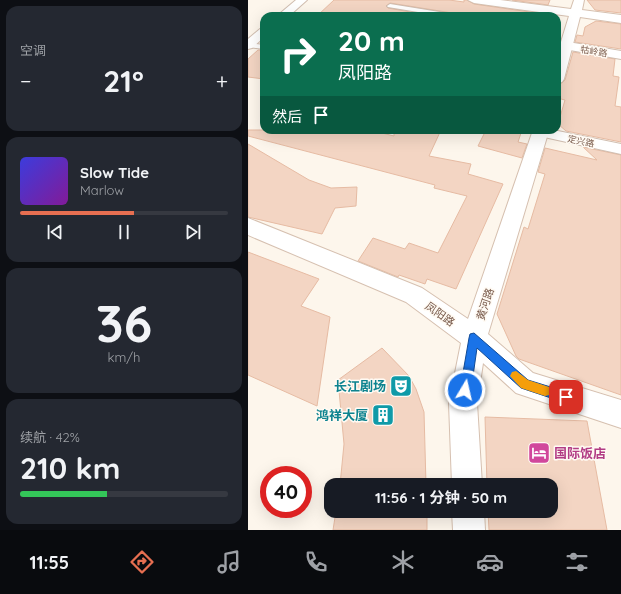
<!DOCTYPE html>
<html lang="zh">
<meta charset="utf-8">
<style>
:root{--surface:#171b24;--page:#242831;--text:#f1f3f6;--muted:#9ea1a6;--line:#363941;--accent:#e76f51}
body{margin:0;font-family:Quicksand,"Noto Sans SC",sans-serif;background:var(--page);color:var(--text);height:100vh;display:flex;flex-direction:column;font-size:15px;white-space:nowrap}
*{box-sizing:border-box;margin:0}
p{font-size:13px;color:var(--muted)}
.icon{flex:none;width:22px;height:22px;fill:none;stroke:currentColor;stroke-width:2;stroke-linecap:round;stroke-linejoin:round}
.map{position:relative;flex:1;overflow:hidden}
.drawer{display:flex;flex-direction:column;gap:6px;padding:6px;background:#0d0f14;width:248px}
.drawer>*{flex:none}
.banner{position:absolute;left:12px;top:12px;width:301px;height:122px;border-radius:12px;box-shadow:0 4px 16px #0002;background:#0b6e4f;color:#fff;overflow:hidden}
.speed{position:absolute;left:12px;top:466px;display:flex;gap:8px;font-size:20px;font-weight:700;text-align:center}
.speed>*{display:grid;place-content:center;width:52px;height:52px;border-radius:50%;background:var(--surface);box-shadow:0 4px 16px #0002;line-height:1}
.speed .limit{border:6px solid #d22;background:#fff;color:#111}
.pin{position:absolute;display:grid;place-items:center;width:34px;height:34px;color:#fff;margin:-17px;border-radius:8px;box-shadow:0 2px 6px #0006}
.me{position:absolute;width:44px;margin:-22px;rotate:9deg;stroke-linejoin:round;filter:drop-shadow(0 0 3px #0008)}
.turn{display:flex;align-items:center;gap:14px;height:84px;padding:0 12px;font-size:18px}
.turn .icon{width:52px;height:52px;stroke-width:2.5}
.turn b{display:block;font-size:28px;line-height:34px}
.then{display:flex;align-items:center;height:38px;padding:0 12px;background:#0003;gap:8px;font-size:15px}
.big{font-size:30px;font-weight:700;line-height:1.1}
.drawer .widget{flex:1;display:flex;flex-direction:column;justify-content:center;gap:6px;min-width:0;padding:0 14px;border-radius:12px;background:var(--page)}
.drawer .dial{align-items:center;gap:0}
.dial b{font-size:52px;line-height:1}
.song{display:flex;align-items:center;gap:12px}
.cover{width:48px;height:48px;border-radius:6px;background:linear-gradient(135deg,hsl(240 70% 55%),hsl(290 70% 35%))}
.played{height:4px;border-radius:2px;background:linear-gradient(90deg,var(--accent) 55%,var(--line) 55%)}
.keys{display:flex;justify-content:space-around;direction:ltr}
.heat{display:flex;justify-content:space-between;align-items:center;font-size:22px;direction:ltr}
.charge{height:6px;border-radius:3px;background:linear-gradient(90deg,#34c759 42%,var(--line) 0)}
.trip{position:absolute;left:76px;top:478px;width:234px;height:40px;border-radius:12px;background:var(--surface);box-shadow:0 4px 16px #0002;font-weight:700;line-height:40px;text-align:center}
.tab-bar{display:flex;height:64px;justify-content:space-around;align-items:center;background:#090b0e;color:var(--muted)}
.tab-bar .icon{width:28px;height:28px}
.tab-bar .on{color:var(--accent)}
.tab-bar b{font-size:18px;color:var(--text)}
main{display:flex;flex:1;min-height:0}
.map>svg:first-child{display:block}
.building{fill:#f3d5c3;stroke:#e6bba3}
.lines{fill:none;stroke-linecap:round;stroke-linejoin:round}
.lane-casing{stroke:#d1beb0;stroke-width:2}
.street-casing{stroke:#d1beb0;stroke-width:2}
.secondary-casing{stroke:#d6c0b0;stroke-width:2}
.lane{fill:#fff;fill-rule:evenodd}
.street{fill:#fff;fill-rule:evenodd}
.secondary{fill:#fff;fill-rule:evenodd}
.route{fill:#1a73e8;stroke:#114b97}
.slow{fill:#f59e0b}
.labels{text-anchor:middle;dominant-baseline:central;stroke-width:3;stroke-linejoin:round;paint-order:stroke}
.far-street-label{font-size:9px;fill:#7a5c4d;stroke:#fffaf3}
.street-label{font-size:11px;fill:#7a5c4d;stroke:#fffaf3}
.near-culture-label{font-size:13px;font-weight:bold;fill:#0d838f;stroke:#fffaf3;text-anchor:end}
.near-hotel-label{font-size:13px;font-weight:bold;fill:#b23c85;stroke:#fffaf3;text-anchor:start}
</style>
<main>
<section class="drawer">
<div class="widget"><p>空调</p>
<div class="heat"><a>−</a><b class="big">21°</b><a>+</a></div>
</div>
<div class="widget">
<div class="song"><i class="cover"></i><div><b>Slow Tide</b><p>Marlow</p></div></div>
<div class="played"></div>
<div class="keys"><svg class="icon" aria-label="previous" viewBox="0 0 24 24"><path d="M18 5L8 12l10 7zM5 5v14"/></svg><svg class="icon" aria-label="pause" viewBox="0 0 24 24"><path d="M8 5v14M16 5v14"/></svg><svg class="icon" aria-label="next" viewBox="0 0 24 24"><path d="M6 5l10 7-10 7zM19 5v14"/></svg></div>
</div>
<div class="widget dial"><b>36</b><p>km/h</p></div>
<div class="widget"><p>续航 · 42%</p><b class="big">210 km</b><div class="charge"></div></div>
</section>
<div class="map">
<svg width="373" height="530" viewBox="0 0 373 530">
<rect width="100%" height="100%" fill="#fdf6ec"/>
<g class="building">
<path d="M 86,0 L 201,0 L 216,2 L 216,0 L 219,0 L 226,4 L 296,14 L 295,16 L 208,16 L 204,13 L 142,3 L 138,6 L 140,8 L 185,16 L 69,16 Z"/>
<path d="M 264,0 L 302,0 L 300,5 Z"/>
<path d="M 339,0 L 373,0 L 373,13 L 347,10 Z"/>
<path d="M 348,21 L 373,24 L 373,49 L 327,42 L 329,35 L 335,36 L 337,27 Z"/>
<path d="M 10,50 L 16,50 L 16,79 L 0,77 L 0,59 Z"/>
<path d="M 325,52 L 367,59 L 365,76 L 371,77 L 367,106 L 373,107 L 373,142 L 318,131 L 310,124 L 317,100 L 309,98 L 309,84 L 314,83 L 317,80 Z"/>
<path d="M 0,130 L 122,130 L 146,136 L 146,130 L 193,130 L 181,156 L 223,164 L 220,174 L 255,184 L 208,289 L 179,279 L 177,284 L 151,275 L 150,277 L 110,261 L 125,238 L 157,249 L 161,243 L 190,253 L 219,196 L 186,188 L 187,185 L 0,136 Z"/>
<path d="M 238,130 L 274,130 L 270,142 L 279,144 L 274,158 L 230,146 Z"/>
<path d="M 0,144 L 61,180 L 83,188 L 109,187 L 108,206 L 87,208 L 74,234 L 0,217 Z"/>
<path d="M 335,147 L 373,155 L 373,395 L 271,359 L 268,356 L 249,314 L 276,227 L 280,229 L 297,174 L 290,172 L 297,148 L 349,160 Z"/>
<path d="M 0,252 L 71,279 L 53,306 L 82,317 L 69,406 L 0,375 Z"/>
<path d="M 134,348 L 161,376 L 168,389 L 176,412 L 178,485 L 92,485 L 96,444 L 90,380 Z"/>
<path d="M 237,417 L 339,421 L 359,530 L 241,530 L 240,511 L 303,511 L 303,485 L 239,485 Z"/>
<path d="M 88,511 L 179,511 L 179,530 L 85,530 Z"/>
</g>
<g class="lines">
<g class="lane-casing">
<g id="lane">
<path d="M 142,4 L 204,14 L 207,16 L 194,16 L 140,7 L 139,6 Z"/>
<path d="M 0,43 L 16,45 L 16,49 L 0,47 Z"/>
</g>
</g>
<g class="street-casing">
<g id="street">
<path d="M 48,0 L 59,0 L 41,16 L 29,16 Z"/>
<path d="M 16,28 L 16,37 L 4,48 L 0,49 L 0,39 L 12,29 Z"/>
<path d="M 320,42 L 373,51 L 373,59 L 316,49 L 314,46 Z"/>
<path d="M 286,130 L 305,130 L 373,144 L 373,154 L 287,135 L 284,132 Z"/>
</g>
</g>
<g class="secondary-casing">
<g id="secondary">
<path d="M 220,0 L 252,0 L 323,9 L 326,0 L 336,0 L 334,10 L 373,15 L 373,23 L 332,17 L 316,79 L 314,82 L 309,83 L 309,55 L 321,16 L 226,3 Z"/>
<path d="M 285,130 L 301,130 L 240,334 L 285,373 L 373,400 L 373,428 L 268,393 L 235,363 L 229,403 L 234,485 L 204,485 L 201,403 L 213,343 L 158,302 L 0,235 L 0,218 L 174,288 L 220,319 Z"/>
<path d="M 204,511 L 236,511 L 237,530 L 205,530 Z"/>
</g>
</g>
<use href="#lane" class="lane"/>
<use href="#street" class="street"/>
<use href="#secondary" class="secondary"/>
</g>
<path class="route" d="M 226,333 L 280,380 L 322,393 L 324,397 L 322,401 L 318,403 L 273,388 L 229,348 L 223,390 L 221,394 L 217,396 L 213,394 L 212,390 L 221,338 L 222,334 Z"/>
<path class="slow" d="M 268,371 L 280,380 L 301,387 L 303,391 L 301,395 L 297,396 L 273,388 L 262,376 L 264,372 Z"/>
<defs>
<g id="theatre-square" transform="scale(1.15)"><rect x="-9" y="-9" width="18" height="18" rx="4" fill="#0f9aa8" stroke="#fffaf3"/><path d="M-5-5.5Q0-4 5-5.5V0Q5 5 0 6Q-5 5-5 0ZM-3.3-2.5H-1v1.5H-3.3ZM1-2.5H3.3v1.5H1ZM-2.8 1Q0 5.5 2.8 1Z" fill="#fff"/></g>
<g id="building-square" transform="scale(1.15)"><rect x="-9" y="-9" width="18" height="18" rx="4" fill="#0f9aa8" stroke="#fffaf3"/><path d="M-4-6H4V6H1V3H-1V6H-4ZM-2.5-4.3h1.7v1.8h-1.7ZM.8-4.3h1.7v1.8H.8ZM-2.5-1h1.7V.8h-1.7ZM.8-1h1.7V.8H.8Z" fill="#fff"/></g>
<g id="hotel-square" transform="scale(1.15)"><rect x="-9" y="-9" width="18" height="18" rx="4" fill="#d1479c" stroke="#fffaf3"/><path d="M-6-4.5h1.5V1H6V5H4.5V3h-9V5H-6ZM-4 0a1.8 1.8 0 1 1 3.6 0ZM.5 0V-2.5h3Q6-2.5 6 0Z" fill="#fff"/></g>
</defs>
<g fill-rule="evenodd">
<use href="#theatre-square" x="153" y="386"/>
<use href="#building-square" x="135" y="415"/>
<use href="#hotel-square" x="291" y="453"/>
</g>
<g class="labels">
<g class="far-street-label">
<text transform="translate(346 51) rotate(9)">牯岭路</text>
<text transform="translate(333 141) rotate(12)">定兴路</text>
</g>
<g class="street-label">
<text transform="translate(237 304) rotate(-72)">黄河路</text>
<text transform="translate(192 314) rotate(35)">凤阳路</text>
</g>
<g class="near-culture-label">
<text x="138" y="386">长江剧场</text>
<text x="120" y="415">鸿祥大厦</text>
</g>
<g class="near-hotel-label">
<text x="306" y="453">国际饭店</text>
</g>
</g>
</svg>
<div class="speed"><div class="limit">40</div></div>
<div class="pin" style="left:318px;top:397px;background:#d93025"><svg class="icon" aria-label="arrive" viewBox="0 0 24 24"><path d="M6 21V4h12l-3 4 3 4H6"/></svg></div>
<svg class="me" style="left:217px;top:390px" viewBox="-20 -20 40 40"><circle r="17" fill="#1a73e8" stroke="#fff" stroke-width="3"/><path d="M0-11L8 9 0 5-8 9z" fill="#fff"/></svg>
<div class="trip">11:56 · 1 分钟 · 50 m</div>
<div class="banner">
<div class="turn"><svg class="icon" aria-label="right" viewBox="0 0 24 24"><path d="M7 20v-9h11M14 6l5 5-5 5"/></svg><div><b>20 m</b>凤阳路</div></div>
<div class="then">然后<svg class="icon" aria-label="arrive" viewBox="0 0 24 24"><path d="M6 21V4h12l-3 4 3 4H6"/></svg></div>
</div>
</div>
</main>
<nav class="tab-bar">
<b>11:55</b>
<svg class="icon on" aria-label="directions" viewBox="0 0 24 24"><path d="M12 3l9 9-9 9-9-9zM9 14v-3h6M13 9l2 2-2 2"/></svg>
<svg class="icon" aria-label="music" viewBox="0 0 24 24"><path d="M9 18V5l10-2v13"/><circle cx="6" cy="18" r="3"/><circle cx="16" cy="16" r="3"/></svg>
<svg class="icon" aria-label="phone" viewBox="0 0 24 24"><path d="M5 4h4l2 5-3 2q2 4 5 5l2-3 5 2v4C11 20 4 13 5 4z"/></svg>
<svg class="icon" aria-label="climate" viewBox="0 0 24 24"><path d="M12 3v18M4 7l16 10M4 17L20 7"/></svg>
<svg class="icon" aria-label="car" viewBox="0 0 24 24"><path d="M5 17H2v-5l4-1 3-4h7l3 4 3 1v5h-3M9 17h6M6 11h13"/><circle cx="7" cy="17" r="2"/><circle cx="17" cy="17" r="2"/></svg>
<svg class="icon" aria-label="filters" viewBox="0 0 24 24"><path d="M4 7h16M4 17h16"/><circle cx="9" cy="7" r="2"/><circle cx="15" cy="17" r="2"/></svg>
</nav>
